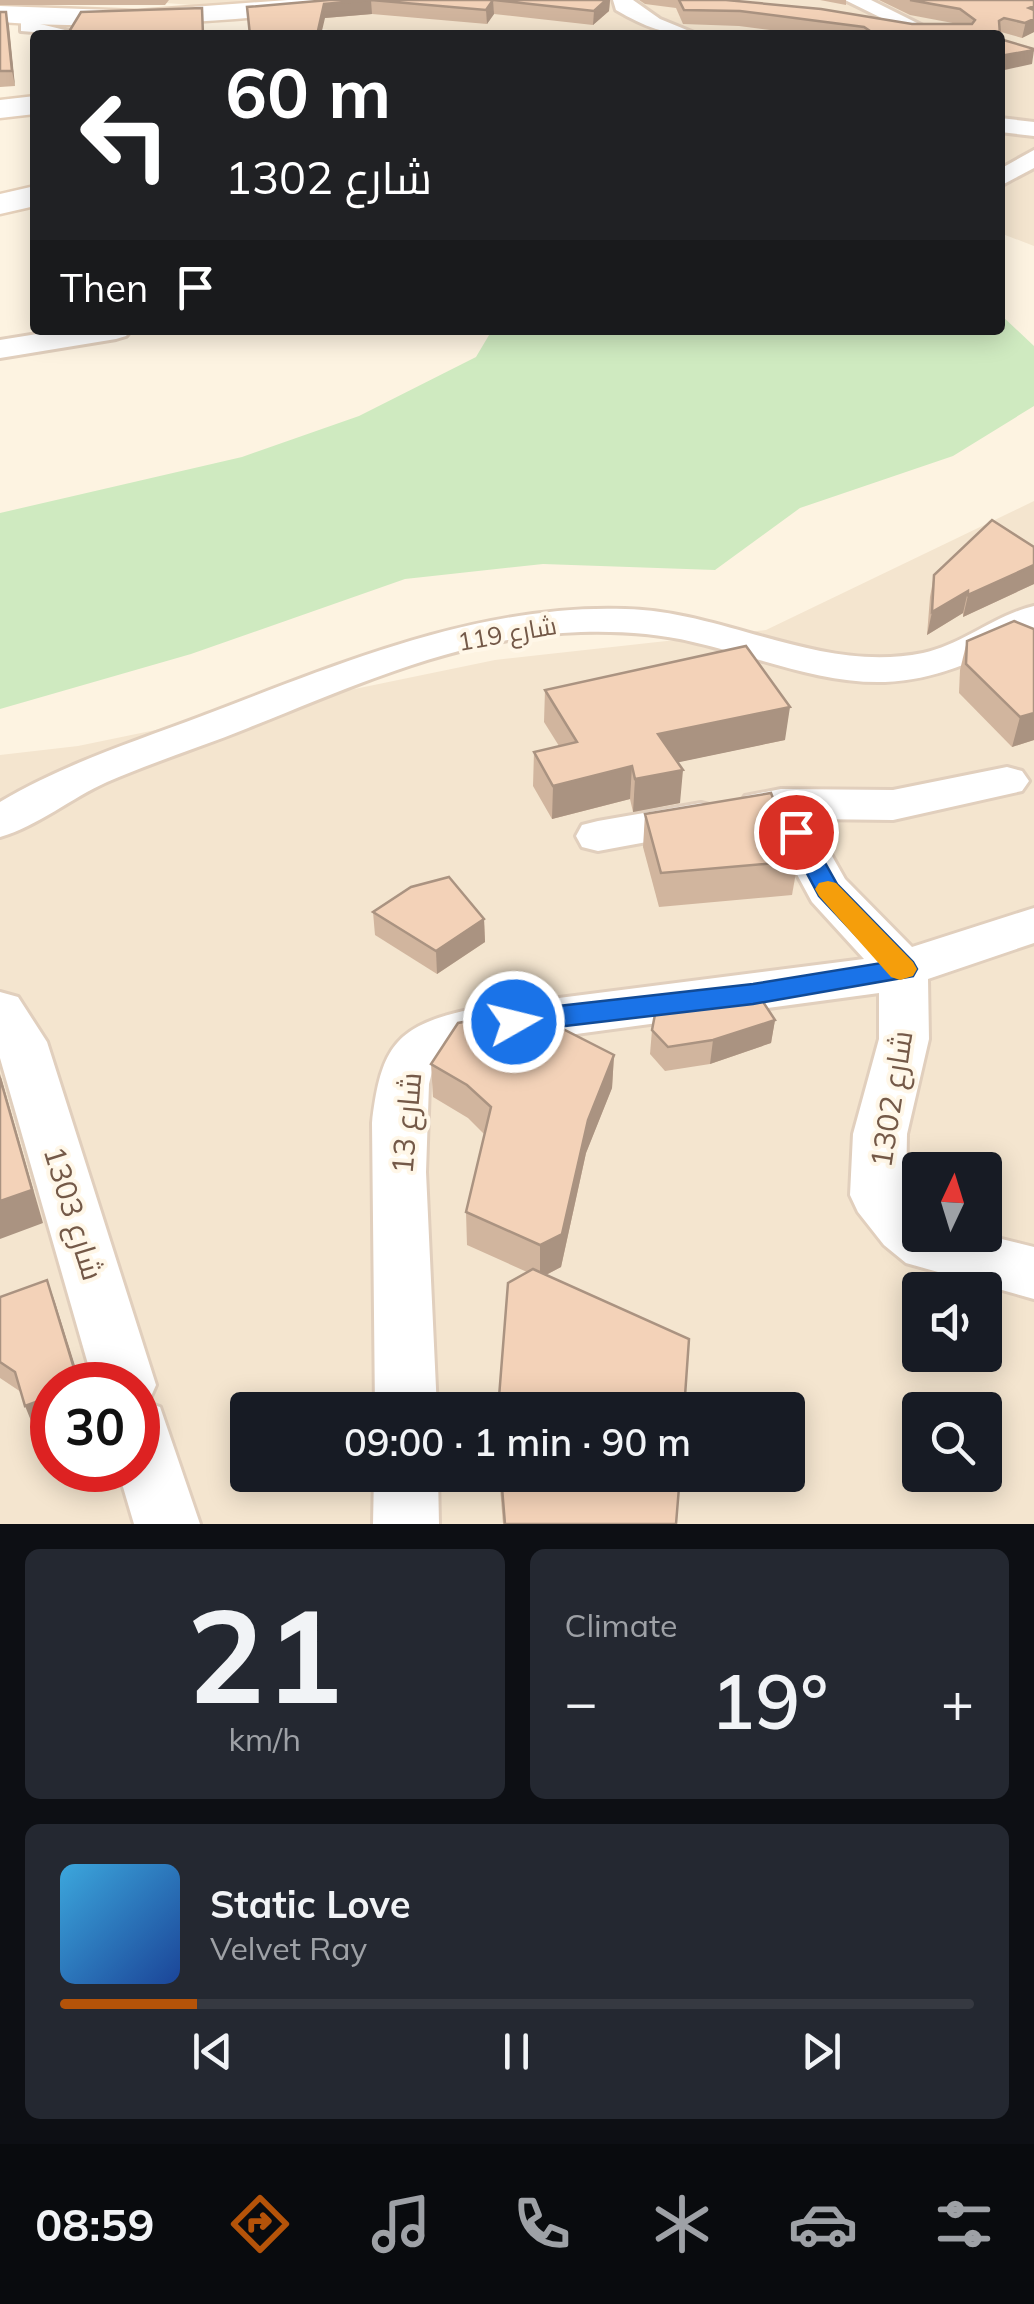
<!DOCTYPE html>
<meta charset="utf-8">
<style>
:root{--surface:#171b24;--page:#242831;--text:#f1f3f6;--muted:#9ea1a6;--line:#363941;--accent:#b45309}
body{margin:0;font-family:Mulish,Cairo,sans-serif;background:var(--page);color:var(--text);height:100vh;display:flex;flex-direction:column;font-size:38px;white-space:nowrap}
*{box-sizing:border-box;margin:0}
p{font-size:32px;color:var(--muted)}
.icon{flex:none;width:55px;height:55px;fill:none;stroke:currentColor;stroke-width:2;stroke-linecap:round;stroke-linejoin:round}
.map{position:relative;height:1524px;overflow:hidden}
.panel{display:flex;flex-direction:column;gap:25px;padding:25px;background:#0d0f14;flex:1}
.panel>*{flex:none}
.top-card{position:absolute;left:30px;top:30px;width:975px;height:305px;border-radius:10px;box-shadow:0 5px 25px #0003;background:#202124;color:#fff;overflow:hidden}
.needle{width:65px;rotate:4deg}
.tools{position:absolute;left:902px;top:1152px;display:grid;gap:20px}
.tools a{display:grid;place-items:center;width:100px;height:100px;border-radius:10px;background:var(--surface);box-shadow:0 5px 25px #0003;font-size:50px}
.speed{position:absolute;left:30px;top:1362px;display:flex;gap:20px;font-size:50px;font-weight:700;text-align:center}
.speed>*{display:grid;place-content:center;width:130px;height:130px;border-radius:50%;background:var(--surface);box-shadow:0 5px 25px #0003;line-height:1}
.speed .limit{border:15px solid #d22;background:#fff;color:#111}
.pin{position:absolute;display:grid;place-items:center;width:85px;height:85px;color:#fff;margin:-42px;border:5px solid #fff;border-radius:50%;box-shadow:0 2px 10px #0007}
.me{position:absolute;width:110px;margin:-55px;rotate:82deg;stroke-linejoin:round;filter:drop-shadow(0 0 8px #0008)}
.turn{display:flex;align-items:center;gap:35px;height:210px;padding:0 30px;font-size:45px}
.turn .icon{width:130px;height:130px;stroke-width:2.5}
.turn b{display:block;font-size:70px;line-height:85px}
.then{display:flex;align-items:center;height:95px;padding:0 30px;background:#0003;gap:20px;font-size:38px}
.big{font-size:75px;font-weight:600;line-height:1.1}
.panel .card{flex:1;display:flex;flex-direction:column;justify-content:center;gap:15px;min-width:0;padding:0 35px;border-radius:15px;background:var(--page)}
.panel .dial{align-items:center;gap:0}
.dial b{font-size:130px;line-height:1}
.song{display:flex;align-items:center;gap:30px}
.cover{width:120px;height:120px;border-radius:15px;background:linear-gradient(135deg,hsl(200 70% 55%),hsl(220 70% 35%))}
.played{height:10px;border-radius:5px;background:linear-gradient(90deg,var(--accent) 15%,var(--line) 15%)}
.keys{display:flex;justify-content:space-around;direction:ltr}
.heat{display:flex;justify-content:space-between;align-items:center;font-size:55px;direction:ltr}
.panel .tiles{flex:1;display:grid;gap:25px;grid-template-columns:1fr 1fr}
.card:last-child{grid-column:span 2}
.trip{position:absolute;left:230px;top:1392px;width:575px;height:100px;border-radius:10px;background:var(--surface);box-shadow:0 5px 25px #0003;font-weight:600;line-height:100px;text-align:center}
.menu{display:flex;height:160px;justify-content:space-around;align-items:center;background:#090b0e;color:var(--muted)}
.menu .icon{width:70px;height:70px}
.menu .current{color:var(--accent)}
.menu b{font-size:45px;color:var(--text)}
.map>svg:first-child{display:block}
.residential{fill:#f4e5cf;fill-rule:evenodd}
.green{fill:#cfeac0}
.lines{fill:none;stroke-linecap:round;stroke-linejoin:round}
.street-casing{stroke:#e1cfbd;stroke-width:6}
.secondary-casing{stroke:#e6d1bb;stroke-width:5}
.street{fill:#fff;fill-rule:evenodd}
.secondary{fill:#fff;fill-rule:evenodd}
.wall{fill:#d1b59e}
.shaded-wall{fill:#aa9381}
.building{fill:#f3d2b8;stroke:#aa9381;stroke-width:2.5}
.route{fill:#1a73e8;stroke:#114b97;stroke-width:2.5}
.slow{fill:#f59e0b}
.labels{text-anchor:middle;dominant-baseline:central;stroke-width:8;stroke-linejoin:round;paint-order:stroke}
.street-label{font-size:25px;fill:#745948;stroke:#fff7e8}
.near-street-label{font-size:30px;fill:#745948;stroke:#fff7e8}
</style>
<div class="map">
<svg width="1034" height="1524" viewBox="0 0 1034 1524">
<rect width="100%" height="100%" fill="#fdf3e1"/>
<g class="residential">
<path d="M 129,0 L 1034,0 L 1034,246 L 1000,233 L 1000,35 L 356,35 L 191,5 Z"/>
<path d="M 1034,501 L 1034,1524 L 0,1524 L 0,755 L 78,746 L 495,660 L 766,630 ZM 920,1170 L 985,1170 L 985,1235 L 920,1235 ZM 920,1290 L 985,1290 L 985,1355 L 920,1355 ZM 52,1385 L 138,1385 L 138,1470 L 52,1470 ZM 248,1410 L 788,1410 L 788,1475 L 248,1475 ZM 920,1410 L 985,1410 L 985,1475 L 920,1475 Z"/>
</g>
<path class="green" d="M 1000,314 L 1034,346 L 1034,406 L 953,456 L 800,508 L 715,570 L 543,564 L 405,579 L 191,654 L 0,709 L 0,513 L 242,457 L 359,416 L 476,357 L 492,330 L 1000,330 Z"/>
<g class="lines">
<g class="street-casing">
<g id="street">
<path d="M 613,0 L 633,0 L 660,19 L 699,35 C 666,35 645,27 616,10 Z"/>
<path d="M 845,0 L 871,0 L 923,26 L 913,32 L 906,30 Z"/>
<path d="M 28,21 L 69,31 L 72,35 L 21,31 L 21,23 Z"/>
<path d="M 1000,118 L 1034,122 L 1034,136 L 1000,132 Z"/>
<path d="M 1034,150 L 1034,168 L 1000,186 L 1000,169 Z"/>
<path d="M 62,330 L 131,330 L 126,336 L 116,339 L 0,358 L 0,340 Z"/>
<path d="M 1034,606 L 1034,632 C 986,656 940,680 885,682 C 819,684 756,656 693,642 C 656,633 619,631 581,632 C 466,635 353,686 248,728 C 201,747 153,762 107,782 C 71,798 38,826 0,837 L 0,802 C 64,764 133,742 202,716 C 337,665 477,604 625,609 C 726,611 820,674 923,653 C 962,645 995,615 1034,606 Z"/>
<path d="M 1007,767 L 1022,771 L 1029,781 L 1022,791 L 893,820 L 811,819 L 845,879 L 912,947 L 1034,908 L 1034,943 L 928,979 L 929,1039 L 907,1134 L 906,1188 L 920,1205 L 920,1235 L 985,1235 L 1034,1247 L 1034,1299 L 906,1263 L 884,1245 L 858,1212 L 850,1195 L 853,1134 L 879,1039 L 879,993 L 488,1046 L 448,1056 L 433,1068 L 429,1084 L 426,1172 L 437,1410 L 375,1410 L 372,1123 C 381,1046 396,1025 473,1009 L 864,959 L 812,902 L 768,821 L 745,818 L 739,807 L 745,796 L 781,789 L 893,790 Z"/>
<path d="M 701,803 L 717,807 L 723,818 L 717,829 L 598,851 L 582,847 L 576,836 L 582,825 L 598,821 Z"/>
<path d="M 0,992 L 18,997 L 47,1042 L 156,1385 L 148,1403 L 160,1407 L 200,1524 L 134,1524 L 118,1470 L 138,1470 L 138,1385 L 94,1385 L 0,1058 Z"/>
<path d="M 374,1475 L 438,1475 L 439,1524 L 373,1524 Z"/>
</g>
</g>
<g class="secondary-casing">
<g id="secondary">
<path d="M 288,0 L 380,0 L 368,7 C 245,19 123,31 0,22 L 0,6 L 138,11 Z"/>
<path d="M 35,96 L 35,114 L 0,118 L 0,100 Z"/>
<path d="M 35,186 L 35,206 L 0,214 L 0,194 Z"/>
</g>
</g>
<use href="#street" class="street"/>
<use href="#secondary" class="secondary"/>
</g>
<g class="wall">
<path d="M 0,0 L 169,0 L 165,5 L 0,5 Z"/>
<path d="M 329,0 L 610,0 L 609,11 L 593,25 L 494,14 L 487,24 L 372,14 L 325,18 Z"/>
<path d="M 639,0 L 726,0 L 912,24 L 958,24 L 910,15 L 879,0 L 1034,0 L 1034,32 L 1022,38 L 1001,32 L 1000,35 L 809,35 L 739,26 L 683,24 L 676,8 L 645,4 Z"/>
<path d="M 806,0 L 846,0 L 846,5 L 820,0 Z"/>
<path d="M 0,12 L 6,12 L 15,86 L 0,87 Z"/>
<path d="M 1034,547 L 1034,584 L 963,617 L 963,613 L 927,635 L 930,597 L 934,575 Z"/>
<path d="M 1034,629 L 1034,740 L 1012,747 L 959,693 L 960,670 L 967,641 Z"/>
<path d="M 545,690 L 785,740 L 678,762 L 680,803 L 633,812 L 630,799 L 552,819 L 533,786 L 534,752 L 559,746 L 544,722 Z"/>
<path d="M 645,814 L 798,861 L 792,895 L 659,907 L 643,847 Z"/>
<path d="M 373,912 L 484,919 L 485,942 L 437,974 L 375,935 Z"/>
<path d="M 775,1020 L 771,1043 L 710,1064 L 665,1071 L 650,1054 L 652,1030 Z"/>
<path d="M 614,1055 L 612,1088 L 586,1153 L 561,1267 L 546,1275 L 527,1272 L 467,1245 L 466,1212 L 484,1134 L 468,1118 L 433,1097 L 431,1064 Z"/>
<path d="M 47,1280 L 81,1385 L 52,1385 L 34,1428 L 21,1392 L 0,1378 L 0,1297 Z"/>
<path d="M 499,1475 L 680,1475 L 676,1524 L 503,1524 Z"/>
</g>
<g class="shaded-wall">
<path d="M 371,0 L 372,14 L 325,18 L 321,35 L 317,35 L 324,4 Z"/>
<path d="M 493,0 L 494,14 L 487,24 L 486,10 Z"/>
<path d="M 606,0 L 610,0 L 609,11 L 593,25 L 594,11 Z"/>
<path d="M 1034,6 L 1034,32 L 1022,38 L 1029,8 Z"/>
<path d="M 6,12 L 9,26 L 15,86 L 12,71 Z"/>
<path d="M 1034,50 L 1032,64 L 1000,71 L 1000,56 Z"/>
<path d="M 1034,565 L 1034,584 L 963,617 L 968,595 Z"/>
<path d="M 968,591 L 963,613 L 927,635 L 932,612 Z"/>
<path d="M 790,707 L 785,740 L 656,767 L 658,734 Z"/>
<path d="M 1034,713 L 1034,740 L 1012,747 L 1020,717 Z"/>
<path d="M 632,766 L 630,799 L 552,819 L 553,786 Z"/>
<path d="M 683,770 L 680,803 L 633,812 L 635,779 Z"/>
<path d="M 484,919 L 485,942 L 437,974 L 436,951 Z"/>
<path d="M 775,1020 L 771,1043 L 710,1064 L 713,1040 Z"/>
<path d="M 614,1055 L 612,1088 L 586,1153 L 561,1267 L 540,1278 L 540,1245 L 588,1120 Z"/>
<path d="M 0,1074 L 43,1223 L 0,1239 Z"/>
<path d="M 47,1280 L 55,1302 L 81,1385 L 79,1385 Z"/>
<path d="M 52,1396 L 52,1421 L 34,1428 L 25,1406 Z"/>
</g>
<g class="building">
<path d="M 329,0 L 493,0 L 486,10 L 371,0 L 324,4 L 317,35 L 250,35 L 247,7 Z"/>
<path d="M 494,0 L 606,0 L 594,11 Z"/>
<path d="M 679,0 L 726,0 L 821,9 L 912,24 L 972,24 L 975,20 L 960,9 L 910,0 L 1034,0 L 1034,6 L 1029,8 L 1034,10 L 1034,19 L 1025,23 L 1004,18 L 999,21 L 1000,35 L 876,35 L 864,27 L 740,11 L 684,10 Z"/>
<path d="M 202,8 L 203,35 L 67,35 L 81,12 Z"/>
<path d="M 0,12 L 6,12 L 12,71 L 0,71 Z"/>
<path d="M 1000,39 L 1034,49 L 1034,50 L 1000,56 Z"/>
<path d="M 992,520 L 1034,547 L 1034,565 L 968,595 L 968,591 L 932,612 L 934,575 Z"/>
<path d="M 1014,621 L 1034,629 L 1034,713 L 1020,717 L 966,664 L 967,641 Z"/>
<path d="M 746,646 L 790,707 L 658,734 L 683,770 L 635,779 L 632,766 L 553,786 L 534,752 L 577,742 L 545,690 Z"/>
<path d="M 771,793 L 798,861 L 661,873 L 645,814 Z"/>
<path d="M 449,877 L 484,919 L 436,951 L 373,912 L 411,887 Z"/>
<path d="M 756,991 L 775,1020 L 713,1040 L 668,1047 L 652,1030 L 657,1004 Z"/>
<path d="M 518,1012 L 551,1023 L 614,1055 L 588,1120 L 562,1234 L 540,1245 L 466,1212 L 491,1107 L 467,1085 L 431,1064 L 458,1023 Z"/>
<path d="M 0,1078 L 32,1190 L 0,1201 Z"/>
<path d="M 533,1269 L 689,1339 L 684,1410 L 498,1410 L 508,1283 Z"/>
<path d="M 47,1280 L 79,1385 L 52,1385 L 52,1396 L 25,1406 L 15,1372 L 0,1362 L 0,1297 Z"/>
<path d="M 501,1475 L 680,1475 L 676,1524 L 505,1524 Z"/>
</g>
<path class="route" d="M 796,824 L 805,827 L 837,884 L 913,962 L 917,969 L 913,976 L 753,1004 L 514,1032 L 505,1029 L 501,1022 L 505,1014 L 514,1011 L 753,984 L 882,963 L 819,896 L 785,832 Z"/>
<path class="slow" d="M 828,881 L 836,883 L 913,962 L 917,969 L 913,976 L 900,980 L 891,977 L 819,896 L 815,889 L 819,883 Z"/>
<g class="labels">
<g class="street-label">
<text transform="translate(507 633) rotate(-10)">شارع 119</text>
</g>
<g class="near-street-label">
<text transform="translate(891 1099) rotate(-81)">شارع 1302</text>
<text transform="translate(406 1123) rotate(-85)">شارع 13</text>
<text transform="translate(74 1213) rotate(73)">شارع 1303</text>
</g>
</g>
</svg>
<div class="tools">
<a><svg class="needle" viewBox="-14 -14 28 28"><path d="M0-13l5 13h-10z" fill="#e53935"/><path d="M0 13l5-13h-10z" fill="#9ea1a6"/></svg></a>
<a><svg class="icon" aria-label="sound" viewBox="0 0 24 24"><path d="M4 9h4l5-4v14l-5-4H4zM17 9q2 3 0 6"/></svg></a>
<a><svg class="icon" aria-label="search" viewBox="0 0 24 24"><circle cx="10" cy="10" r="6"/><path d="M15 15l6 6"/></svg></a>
</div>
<div class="speed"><div class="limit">30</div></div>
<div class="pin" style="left:796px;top:832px;background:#d93025"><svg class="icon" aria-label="arrive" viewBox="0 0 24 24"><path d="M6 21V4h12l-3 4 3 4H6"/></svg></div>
<svg class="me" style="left:514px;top:1022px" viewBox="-20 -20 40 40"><circle r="17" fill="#1a73e8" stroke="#fff" stroke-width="3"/><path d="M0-11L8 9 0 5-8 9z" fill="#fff"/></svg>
<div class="trip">09:00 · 1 min · 90 m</div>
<div class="top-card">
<div class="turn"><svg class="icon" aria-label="left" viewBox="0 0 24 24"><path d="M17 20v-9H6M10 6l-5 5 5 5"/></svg><div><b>60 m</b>شارع 1302</div></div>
<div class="then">Then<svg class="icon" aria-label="arrive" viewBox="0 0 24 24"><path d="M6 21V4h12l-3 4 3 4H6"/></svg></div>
</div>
</div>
<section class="panel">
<div class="tiles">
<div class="card dial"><b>21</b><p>km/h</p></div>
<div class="card"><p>Climate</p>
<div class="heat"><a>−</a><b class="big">19°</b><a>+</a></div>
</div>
<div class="card">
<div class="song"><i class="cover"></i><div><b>Static Love</b><p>Velvet Ray</p></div></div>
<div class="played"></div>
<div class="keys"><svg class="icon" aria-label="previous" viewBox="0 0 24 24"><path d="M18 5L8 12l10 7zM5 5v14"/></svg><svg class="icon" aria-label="pause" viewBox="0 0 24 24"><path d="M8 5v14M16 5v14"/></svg><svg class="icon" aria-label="next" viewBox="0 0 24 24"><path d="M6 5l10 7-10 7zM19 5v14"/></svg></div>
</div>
</div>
</section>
<nav class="menu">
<b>08:59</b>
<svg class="icon current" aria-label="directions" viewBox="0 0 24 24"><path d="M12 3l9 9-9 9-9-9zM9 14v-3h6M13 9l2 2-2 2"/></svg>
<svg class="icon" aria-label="music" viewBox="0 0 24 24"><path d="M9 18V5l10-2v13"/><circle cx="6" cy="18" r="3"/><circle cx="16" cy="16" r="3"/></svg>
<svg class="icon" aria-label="phone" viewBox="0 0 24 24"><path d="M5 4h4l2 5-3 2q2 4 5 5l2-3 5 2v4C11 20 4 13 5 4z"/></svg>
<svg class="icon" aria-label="climate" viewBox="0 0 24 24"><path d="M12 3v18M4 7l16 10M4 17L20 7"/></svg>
<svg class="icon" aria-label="car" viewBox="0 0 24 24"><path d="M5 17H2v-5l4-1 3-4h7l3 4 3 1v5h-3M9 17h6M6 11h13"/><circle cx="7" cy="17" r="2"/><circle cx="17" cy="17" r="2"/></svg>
<svg class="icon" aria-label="filters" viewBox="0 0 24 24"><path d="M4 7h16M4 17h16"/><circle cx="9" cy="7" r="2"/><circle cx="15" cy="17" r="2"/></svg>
</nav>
